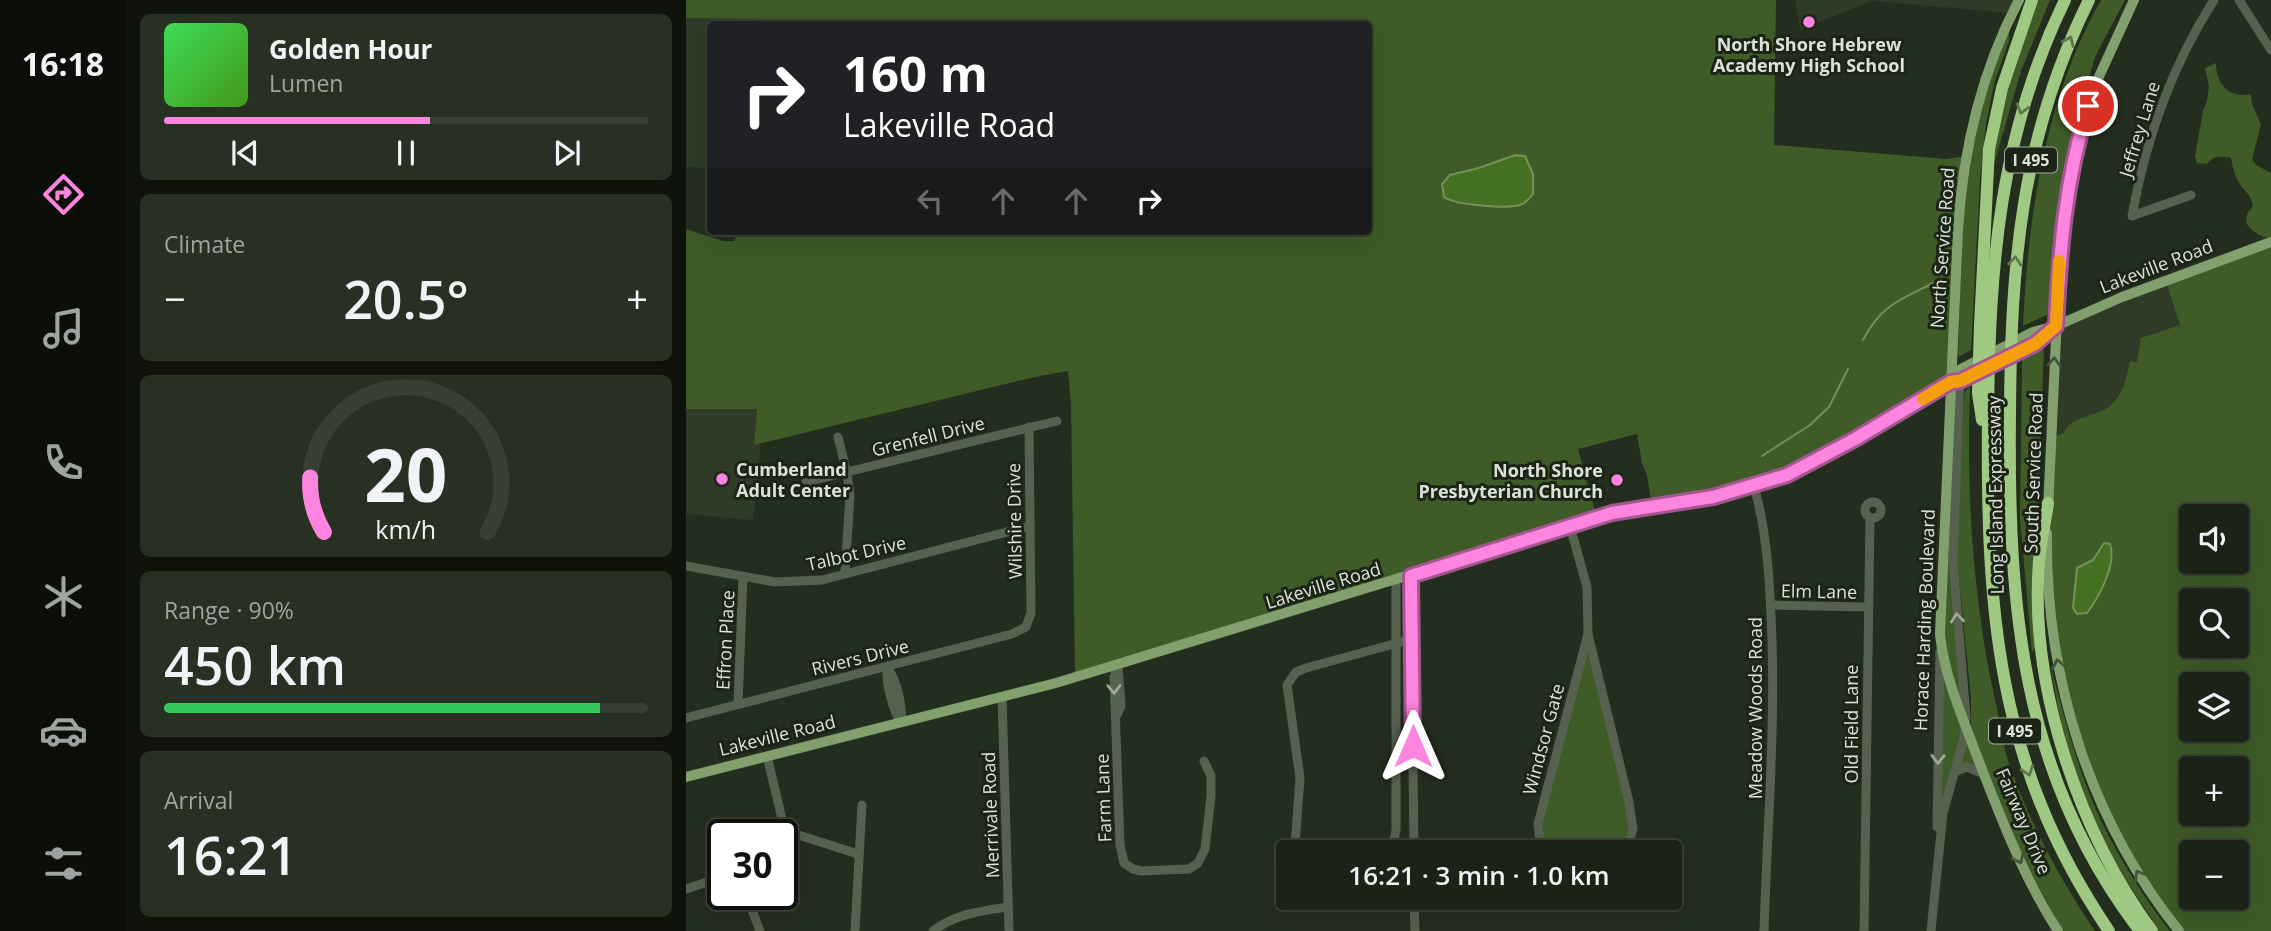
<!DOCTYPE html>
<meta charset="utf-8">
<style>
:root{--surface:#1b2216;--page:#282f23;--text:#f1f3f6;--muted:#a0a4a1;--line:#393f35;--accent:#fe85df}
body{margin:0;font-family:"Open Sans",sans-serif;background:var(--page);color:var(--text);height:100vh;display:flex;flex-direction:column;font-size:26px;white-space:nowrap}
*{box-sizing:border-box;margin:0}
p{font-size:23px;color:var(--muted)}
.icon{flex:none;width:38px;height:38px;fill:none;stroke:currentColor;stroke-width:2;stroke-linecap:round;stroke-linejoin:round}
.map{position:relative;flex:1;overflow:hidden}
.details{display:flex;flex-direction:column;gap:14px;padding:14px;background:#0f130c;width:560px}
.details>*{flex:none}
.banner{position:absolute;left:21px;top:21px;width:665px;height:214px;border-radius:7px;box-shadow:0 7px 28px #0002,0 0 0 2px var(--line);background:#202124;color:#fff;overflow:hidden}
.tools{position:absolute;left:1493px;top:504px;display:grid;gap:14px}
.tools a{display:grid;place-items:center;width:70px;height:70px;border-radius:7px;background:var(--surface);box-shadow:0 7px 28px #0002,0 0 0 2px var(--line);font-size:35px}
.speed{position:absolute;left:21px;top:819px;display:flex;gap:14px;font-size:35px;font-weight:700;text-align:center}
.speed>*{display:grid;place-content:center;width:91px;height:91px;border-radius:50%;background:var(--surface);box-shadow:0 7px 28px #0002,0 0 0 2px var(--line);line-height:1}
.speed .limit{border:4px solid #111;border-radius:10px;background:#fff;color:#111}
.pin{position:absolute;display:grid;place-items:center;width:60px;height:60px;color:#fff;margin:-30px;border:4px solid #fff;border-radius:50%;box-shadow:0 2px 7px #0007}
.me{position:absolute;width:77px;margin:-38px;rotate:0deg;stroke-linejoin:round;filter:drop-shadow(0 0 5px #0008)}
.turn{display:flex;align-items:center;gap:24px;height:147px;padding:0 21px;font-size:32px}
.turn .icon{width:91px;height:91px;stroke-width:2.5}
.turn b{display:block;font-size:49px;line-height:60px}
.lanes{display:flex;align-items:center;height:66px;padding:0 21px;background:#0003;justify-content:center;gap:35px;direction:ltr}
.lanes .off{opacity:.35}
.big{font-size:52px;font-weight:600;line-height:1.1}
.details .tile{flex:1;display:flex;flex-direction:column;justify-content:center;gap:10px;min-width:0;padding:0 24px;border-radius:10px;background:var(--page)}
.details .dial{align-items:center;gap:0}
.dial svg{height:182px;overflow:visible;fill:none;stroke:var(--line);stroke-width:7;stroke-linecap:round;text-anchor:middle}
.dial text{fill:var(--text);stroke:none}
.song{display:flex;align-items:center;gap:21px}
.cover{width:84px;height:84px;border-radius:10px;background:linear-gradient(135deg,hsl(130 70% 55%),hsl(100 70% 35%))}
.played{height:7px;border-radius:4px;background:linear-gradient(90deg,var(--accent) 55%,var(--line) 55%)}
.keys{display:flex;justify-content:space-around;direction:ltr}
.heat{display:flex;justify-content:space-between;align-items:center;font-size:38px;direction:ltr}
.charge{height:10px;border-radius:5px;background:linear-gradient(90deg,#34c759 90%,var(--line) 0)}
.trip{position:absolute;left:590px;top:840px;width:406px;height:70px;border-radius:7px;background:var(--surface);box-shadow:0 7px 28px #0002,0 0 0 2px var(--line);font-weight:600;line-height:70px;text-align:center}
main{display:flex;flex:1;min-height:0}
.tabs{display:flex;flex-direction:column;width:126px;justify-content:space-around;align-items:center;background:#0b0e09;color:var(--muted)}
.tabs .icon{width:49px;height:49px}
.tabs .active{color:var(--accent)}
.tabs b{font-size:32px;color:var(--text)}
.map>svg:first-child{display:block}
.built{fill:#2f3b26}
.green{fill:#3e5b28;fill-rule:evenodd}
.water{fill:#467021;stroke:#739258;stroke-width:2}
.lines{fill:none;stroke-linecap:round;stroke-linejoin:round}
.stream{stroke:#739258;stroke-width:2}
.minor{stroke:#56614f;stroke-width:9}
.major{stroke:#829f6e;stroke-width:10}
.highway{stroke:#9fc982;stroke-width:12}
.oneway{stroke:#5d764c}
.oneway2{stroke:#445539}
.oneway3{stroke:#a0a89a}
.route-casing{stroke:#a55691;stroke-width:18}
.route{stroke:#fe85df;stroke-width:12}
.slow{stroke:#f59e0b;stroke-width:12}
.poi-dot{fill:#fe85df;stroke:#1b2415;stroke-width:2.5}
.labels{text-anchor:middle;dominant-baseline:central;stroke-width:6;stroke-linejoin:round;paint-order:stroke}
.shield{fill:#1b2415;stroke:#a2a99e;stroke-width:2}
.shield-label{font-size:16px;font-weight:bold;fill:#dce2d8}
.poi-label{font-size:18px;font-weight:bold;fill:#dce2d8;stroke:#1b2415}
.street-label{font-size:18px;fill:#dce2d8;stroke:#1b2415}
</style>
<main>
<nav class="tabs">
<b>16:18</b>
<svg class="icon active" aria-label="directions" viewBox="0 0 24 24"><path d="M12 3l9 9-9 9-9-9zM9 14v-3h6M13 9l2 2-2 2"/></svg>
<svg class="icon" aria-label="music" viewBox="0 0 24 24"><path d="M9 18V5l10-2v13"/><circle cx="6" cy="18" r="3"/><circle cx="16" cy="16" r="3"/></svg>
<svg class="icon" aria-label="phone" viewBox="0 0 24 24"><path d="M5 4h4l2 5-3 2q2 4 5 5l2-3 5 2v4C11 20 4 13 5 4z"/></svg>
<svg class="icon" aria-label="climate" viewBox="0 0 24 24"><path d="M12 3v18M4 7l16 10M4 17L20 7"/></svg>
<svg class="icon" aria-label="car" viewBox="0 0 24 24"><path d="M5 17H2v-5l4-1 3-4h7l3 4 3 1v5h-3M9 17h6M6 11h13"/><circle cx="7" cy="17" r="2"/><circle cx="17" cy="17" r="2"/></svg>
<svg class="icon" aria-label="filters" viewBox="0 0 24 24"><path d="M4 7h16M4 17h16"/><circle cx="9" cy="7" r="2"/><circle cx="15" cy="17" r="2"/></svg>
</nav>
<section class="details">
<div class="tile">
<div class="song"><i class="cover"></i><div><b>Golden Hour</b><p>Lumen</p></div></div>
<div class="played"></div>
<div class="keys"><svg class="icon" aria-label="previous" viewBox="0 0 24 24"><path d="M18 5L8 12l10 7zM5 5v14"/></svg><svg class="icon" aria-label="pause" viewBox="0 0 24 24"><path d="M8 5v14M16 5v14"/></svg><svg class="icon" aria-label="next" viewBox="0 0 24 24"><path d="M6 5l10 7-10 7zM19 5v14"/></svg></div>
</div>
<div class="tile"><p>Climate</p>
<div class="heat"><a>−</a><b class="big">20.5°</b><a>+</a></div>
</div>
<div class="tile dial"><svg viewBox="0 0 100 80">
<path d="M14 69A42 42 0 1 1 86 69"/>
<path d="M14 69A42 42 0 0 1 8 45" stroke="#fe85df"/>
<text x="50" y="56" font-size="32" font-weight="700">20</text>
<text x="50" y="72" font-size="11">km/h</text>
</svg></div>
<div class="tile"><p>Range · 90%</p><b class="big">450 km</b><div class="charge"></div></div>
<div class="tile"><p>Arrival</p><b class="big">16:21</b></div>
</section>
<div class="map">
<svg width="1585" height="931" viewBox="0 0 1585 931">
<rect width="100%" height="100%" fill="#242e1e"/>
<g class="built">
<path d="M 1109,0 L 1333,0 L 1326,13 L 1186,1 L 1114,30 Z"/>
<path d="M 38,17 L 82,19 L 84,24 L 24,24 L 24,168 L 0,167 L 0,18 Z"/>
<path d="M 1479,279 L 1494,325 L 1449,368 L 1422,415 L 1367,437 L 1372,324 Z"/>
<path d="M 0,409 L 71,409 L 68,444 L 75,444 L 67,520 L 1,514 L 0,526 Z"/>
</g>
<g class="green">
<path d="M 0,0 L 1090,0 L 1088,145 L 1261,159 L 1280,156 L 1265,381 L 1101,475 L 966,506 L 961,475 L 956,463 L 951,434 L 892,449 L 911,518 L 389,677 L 385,404 L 382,371 L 349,377 L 68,445 L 71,409 L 0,409 L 0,229 L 37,241 L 48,241 L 53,231 L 682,231 L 682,24 L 84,24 L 81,19 L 0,18 Z"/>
<path d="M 1349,0 L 1364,0 L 1335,71 L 1304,178 L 1312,114 Z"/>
<path d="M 1415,0 L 1439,0 L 1409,57 L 1380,158 L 1368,240 L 1365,313 L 1337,326 C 1342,215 1359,99 1415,0 Z"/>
<path d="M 1323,31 L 1323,41 L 1308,83 L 1300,125 L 1294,180 L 1285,350 L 1272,357 C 1275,289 1273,217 1286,149 C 1294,110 1306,74 1319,36 Z"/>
<path d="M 1530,63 C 1530,84 1543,99 1565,94 L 1566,104 L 1575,125 L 1566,159 L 1570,165 L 1585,173 L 1585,238 C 1574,238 1566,231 1560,223 L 1561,214 L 1567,206 C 1565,196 1561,193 1555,186 C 1549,177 1547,169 1545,158 C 1535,156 1528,155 1521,164 L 1511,163 L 1509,156 L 1517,111 L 1521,101 L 1523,86 L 1519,68 Z"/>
<path d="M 1585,241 L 1585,931 L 1495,931 L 1477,908 L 1413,795 L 1377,680 L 1363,552 L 1367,437 L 1378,433 C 1383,415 1416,417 1428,402 C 1438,391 1441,375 1444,361 L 1451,362 L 1455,338 L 1494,325 L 1479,279 ZM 1505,516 L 1550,516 L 1550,562 L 1505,562 ZM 1505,600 L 1550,600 L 1550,646 L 1505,646 ZM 1505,684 L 1550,684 L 1550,730 L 1505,730 ZM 1505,768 L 1550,768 L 1550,814 L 1505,814 ZM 1505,852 L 1550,852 L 1550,898 L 1505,898 Z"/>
<path d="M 1358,348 L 1353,482 L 1352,642 L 1346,653 L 1334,519 L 1336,359 Z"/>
<path d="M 1284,387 C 1280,494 1287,605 1311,709 C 1315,728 1317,748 1324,766 C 1344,824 1375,881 1409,931 L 1377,931 L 1334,853 L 1285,727 L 1285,698 L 1270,548 L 1278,399 L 1279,391 Z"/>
<path d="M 1256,560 L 1267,560 L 1280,726 L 1298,774 L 1275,769 L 1251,812 Z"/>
<path d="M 902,634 L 947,829 L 940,852 L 860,852 L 852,833 Z"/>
<path d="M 1364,664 C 1377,712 1389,761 1409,807 C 1424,844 1459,900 1484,931 L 1471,931 L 1464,921 L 1467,920 C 1427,866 1396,802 1379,737 C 1372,713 1369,688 1364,664 Z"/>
</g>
<g class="water">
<path d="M 829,155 L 839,156 L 847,174 L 847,194 C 843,199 840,203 834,205 C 820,209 769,205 758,197 L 756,184 L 764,175 L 793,168 Z"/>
<path d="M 1418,543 L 1424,544 C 1431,564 1413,597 1401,613 L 1391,614 L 1387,608 L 1391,568 L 1407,560 Z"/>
</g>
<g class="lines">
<g class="stream">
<path d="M 1177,340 C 1195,305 1214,300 1247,283"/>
<path d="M 1076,456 L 1124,425 L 1143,407 L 1162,369"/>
</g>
<g class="minor">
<path d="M 1553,0 L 1585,50"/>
<path d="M 1505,195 L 1446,216 C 1460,138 1485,67 1528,0"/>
<path d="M 152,437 L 161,473 L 164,496 L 159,573"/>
<path d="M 120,482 L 371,421"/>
<path d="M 1068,486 C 1082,536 1084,587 1086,639 C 1089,737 1081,833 1078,931"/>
<circle cx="1187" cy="510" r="8"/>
<path d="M 884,526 L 901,587 L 902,634"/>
<path d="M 0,566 L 89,582 L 136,580 L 344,526"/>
<path d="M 725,576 L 728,852"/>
<path d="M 1085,605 L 1181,607"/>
<path d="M 201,667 C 211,680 217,706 215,723 C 206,708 200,684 201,667 Z"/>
<path d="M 316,697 L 323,931"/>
<path d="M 52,704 L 57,577"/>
<path d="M 431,715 L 435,706 L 432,665 L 428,677 L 434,845 L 438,863 L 447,869 L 456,871 L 503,869 L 512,863 L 519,849 L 525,796 L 525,776 L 518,761"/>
<path d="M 0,718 L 326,634 L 340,627 L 345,613 L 343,427"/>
<path d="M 81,756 L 96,819 L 106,833 L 172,854"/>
<path d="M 1268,772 L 1281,767 L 1298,774"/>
<path d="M 1251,827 L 1254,652"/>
<path d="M 610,852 L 609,845 L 614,778 L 601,685 L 610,672 L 620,668 L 726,639"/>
<path d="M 701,852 L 707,845 L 710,830 L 710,581"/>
<path d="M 860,852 L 854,841 L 852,824 L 902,634 L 943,802 L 947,829 L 940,852"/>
<path d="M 0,889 L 37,877"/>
<path d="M 60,894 L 74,931"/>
<path d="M 728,898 L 729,931"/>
<path d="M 169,931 L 176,805"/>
<path d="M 247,931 C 269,914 295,911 322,907"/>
<path d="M 1178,931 L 1184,518"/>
<path d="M 1245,931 L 1257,813 L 1278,738 L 1280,717 L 1267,560 L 1274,377"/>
</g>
<g class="major">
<path d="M 1333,0 C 1295,72 1277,149 1272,230 L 1254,634 C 1258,675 1275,713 1289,751 C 1313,813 1336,875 1372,931"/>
<path d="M 1265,381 L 1274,381 L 1349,343 L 1367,329"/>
<path d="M 1362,510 L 1374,252 L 1382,184 L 1394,132 L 1411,81 L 1448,0"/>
<path d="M 1361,533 C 1359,676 1403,819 1493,931"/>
<path d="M 0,777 L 370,683 L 926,513 L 1018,499 L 1068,486 L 1101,475 L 1131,460 L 1265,381 L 1275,369 L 1347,332 L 1370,326 L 1436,297 L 1585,242"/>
</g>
<g class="highway">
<path d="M 1379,0 C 1313,136 1304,263 1302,411 C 1300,608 1309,763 1423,931"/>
<path d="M 1403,0 C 1335,137 1325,263 1324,412 C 1322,603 1333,773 1454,931"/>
<path d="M 1296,420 L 1292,393 L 1294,325 L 1303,149 L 1316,88 L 1346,0"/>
<path d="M 1362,503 C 1359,523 1355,542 1353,561 C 1343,686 1393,832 1466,931"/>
</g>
</g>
<defs><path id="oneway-chevron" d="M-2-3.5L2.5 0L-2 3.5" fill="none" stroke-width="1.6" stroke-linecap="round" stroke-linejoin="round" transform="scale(1.75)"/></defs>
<g class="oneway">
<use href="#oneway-chevron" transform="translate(1383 41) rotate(-66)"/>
<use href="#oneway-chevron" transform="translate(1336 109) rotate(107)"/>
<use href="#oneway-chevron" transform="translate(1329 261) rotate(-85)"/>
<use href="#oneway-chevron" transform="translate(1342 771) rotate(70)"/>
</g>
<g class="oneway2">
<use href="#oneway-chevron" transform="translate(1368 362) rotate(-88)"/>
<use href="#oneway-chevron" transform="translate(1372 664) rotate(-101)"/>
<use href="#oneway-chevron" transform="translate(1333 859) rotate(64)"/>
<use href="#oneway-chevron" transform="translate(1453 875) rotate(-122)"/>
</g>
<g class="oneway3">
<use href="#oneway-chevron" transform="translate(1271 618) rotate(-96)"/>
<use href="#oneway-chevron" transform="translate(428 689) rotate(89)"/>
<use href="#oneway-chevron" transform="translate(1252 759) rotate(91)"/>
</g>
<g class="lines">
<g class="route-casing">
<path id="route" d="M 727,746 L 725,576 L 926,513 L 1027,497 L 1101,475 L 1169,439 L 1265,382 L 1274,381 L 1349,344 L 1370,326 C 1374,248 1379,182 1402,106"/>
</g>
<use href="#route" class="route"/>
<path class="slow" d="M 1237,399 L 1265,382 L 1274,381 L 1349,344 L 1370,326 L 1373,261"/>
</g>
<g class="poi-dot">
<circle cx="1123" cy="22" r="7"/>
<circle cx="36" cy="479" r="7"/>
<circle cx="931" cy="480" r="7"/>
</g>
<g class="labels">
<g class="shield">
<rect x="1319" y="147.5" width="52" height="25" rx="5"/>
<rect x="1303" y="718.5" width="52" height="25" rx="5"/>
</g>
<g class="shield-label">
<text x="1345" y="160">I 495</text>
<text x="1329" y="731">I 495</text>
</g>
<g class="poi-label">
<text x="1123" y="44">North Shore Hebrew<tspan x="1123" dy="21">Academy High School</tspan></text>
<text x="50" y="469" text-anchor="start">Cumberland<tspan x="50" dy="21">Adult Center</tspan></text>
<text x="917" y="470" text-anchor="end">North Shore<tspan x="917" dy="21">Presbyterian Church</tspan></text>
</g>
<g class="street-label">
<text transform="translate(1453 129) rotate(-73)">Jeffrey Lane</text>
<text transform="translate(1256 248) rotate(-86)">North Service Road</text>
<text transform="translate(1470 266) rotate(-21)">Lakeville Road</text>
<text transform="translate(242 436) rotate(-14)">Grenfell Drive</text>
<text transform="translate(1347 473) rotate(-88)">South Service Road</text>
<text transform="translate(1309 495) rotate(-91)">Long Island Expressway</text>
<text transform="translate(328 521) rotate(-91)">Wilshire Drive</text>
<text transform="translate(170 553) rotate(-13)">Talbot Drive</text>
<text transform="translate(637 585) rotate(-17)">Lakeville Road</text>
<text transform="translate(1133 591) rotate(1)">Elm Lane</text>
<text transform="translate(1238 620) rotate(-88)">Horace Harding Boulevard</text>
<text transform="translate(39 640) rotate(-87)">Effron Place</text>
<text transform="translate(174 657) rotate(-14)">Rivers Drive</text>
<text transform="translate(1069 708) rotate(-90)">Meadow Woods Road</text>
<text transform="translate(1165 724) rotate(-90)">Old Field Lane</text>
<text transform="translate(91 735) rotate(-14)">Lakeville Road</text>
<text transform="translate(857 739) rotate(-75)">Windsor Gate</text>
<text transform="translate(417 798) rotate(-92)">Farm Lane</text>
<text transform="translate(304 815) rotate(-92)">Merrivale Road</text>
<text transform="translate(1338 821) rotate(67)">Fairway Drive</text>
</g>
</g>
</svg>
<div class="tools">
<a><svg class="icon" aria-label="sound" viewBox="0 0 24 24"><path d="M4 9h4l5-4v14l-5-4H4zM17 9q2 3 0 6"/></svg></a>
<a><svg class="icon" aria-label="search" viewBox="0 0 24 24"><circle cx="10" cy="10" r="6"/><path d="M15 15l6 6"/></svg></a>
<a><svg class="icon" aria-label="layers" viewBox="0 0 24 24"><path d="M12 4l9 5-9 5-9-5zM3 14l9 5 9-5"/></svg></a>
<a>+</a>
<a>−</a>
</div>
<div class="speed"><div class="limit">30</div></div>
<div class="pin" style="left:1402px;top:106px;background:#d93025"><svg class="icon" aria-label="arrive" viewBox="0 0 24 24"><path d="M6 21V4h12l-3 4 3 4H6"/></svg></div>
<svg class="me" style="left:727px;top:746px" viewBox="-20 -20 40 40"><path d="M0-17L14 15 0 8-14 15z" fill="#fe85df" stroke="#fff" stroke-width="4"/></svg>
<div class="trip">16:21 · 3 min · 1.0 km</div>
<div class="banner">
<div class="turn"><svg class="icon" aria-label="right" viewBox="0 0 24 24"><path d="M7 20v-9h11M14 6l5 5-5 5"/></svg><div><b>160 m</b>Lakeville Road</div></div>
<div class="lanes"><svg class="icon off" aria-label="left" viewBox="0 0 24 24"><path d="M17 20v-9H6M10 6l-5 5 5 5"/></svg><svg class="icon off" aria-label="ahead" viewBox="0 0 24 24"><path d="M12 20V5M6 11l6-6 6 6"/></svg><svg class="icon off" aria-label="ahead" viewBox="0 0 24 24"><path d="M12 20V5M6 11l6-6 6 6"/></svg><svg class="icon" aria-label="right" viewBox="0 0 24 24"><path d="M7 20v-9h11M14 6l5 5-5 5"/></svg></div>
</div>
</div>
</main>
